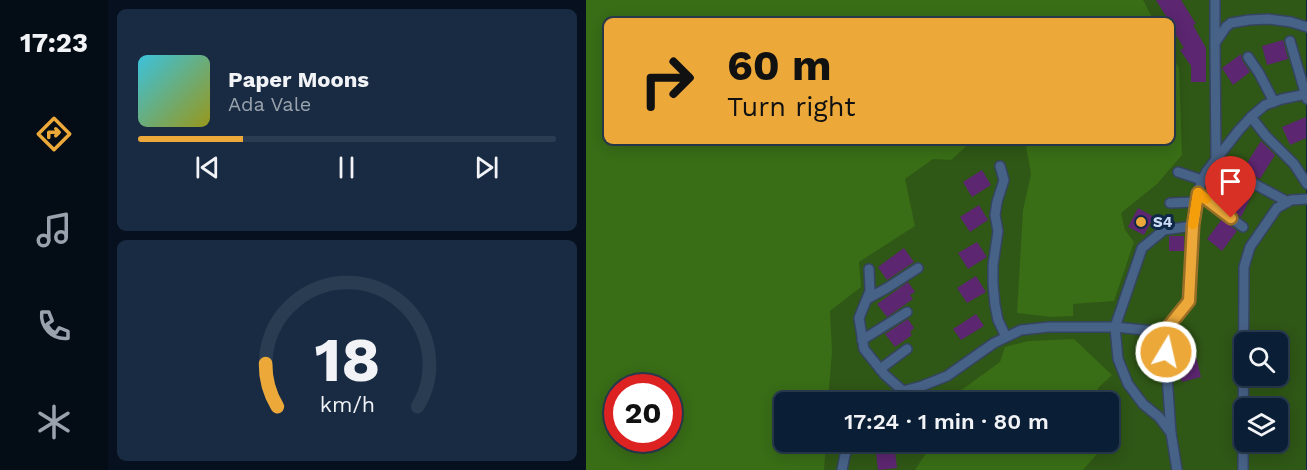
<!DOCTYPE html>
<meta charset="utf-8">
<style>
:root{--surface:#0a1e36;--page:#182b42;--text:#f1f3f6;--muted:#99a2ad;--line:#2a3c51;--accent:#eca93a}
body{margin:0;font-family:"Work Sans",sans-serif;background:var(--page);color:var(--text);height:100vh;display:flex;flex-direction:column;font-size:22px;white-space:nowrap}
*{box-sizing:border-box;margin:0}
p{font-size:20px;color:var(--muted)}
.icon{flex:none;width:33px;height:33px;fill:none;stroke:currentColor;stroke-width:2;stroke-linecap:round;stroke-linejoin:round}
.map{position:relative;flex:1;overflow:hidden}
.panel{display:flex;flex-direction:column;gap:9px;padding:9px;background:#06101e;width:478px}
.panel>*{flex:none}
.top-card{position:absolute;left:18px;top:18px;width:570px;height:126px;border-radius:9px;box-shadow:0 3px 15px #0003,0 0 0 2px var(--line);background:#eca93a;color:#111;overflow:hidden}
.tools{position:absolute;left:648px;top:332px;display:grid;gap:12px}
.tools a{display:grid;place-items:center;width:54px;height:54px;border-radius:9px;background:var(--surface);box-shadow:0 3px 15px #0003,0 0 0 2px var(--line);font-size:30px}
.speed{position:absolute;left:18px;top:374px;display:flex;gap:12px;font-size:30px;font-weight:700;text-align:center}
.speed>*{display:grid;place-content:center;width:78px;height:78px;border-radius:50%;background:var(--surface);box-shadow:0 3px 15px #0003,0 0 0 2px var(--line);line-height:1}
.speed .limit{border:9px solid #d22;background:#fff;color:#111}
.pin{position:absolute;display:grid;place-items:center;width:51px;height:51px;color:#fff;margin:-62px -26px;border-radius:50% 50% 50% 0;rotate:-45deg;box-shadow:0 0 6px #0007}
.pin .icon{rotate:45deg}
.me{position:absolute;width:66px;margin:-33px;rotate:9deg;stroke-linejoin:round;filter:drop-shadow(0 0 4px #0008)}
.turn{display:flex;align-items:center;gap:21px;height:126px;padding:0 24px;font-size:27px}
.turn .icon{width:78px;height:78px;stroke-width:2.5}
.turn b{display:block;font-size:42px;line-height:51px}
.panel .card{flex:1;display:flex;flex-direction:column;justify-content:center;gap:9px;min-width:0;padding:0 21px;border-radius:9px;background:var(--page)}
.panel .dial{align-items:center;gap:0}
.dial svg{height:156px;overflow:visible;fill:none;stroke:var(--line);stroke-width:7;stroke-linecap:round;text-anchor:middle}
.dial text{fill:var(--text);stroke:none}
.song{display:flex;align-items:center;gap:18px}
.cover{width:72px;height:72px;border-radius:9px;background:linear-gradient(135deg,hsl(190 70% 55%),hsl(60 70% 35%))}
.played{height:6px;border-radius:3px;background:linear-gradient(90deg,var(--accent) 25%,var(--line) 25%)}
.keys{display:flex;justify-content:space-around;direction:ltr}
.trip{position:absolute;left:188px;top:392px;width:345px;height:60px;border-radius:9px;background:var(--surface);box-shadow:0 3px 15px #0003,0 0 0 2px var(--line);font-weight:600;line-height:60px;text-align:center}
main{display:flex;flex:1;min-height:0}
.tab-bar{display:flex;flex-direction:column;width:108px;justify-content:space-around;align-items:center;background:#040c16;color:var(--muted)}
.tab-bar .icon{width:42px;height:42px}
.tab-bar .current{color:var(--accent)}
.tab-bar b{font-size:27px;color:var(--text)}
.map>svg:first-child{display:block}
.green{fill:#2f5716;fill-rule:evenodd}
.forest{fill:#396d16;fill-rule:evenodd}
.building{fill:#5c2670}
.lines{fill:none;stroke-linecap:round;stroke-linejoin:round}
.service-casing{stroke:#354460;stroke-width:12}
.service{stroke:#476287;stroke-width:9}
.route-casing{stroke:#996e26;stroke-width:15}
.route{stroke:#eca93a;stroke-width:10}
.slow{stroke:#f59e0b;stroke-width:10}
.poi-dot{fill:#eca93a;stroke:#0e2848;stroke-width:2}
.labels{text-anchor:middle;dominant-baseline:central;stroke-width:6;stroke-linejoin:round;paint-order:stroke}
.poi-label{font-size:15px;font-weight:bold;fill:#ccdcf2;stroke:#0e2848;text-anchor:start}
</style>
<main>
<nav class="tab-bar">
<b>17:23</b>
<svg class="icon current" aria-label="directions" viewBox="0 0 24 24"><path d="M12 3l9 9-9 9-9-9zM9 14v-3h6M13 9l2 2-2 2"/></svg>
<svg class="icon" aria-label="music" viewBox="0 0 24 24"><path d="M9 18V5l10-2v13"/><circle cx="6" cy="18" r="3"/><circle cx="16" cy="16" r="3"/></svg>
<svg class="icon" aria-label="phone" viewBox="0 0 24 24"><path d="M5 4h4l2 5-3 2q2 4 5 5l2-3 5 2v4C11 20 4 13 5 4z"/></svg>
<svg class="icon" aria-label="climate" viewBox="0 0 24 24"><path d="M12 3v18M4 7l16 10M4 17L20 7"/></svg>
</nav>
<section class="panel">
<div class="card">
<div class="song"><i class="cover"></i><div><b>Paper Moons</b><p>Ada Vale</p></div></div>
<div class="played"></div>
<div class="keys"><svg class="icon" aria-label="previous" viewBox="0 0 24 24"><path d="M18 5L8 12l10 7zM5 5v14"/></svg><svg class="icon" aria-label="pause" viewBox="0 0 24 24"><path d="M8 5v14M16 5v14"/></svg><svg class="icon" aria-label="next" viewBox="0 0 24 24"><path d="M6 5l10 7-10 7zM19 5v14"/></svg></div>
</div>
<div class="card dial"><svg viewBox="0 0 100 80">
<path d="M14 69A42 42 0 1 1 86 69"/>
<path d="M14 69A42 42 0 0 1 8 47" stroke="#eca93a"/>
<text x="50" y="56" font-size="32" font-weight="700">18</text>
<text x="50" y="72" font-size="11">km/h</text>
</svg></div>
</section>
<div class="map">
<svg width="721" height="470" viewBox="0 0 721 470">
<rect width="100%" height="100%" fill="#0e2848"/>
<path class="green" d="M 197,0 L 720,0 L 720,470 L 196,470 L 161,141 L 585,141 L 585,21 L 190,21 ZM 658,342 L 692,342 L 692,375 L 658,375 ZM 198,402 L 522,402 L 522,441 L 198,441 ZM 658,408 L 692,408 L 692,441 L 658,441 Z"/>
<g class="forest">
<path d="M 0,0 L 557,0 L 568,21 L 21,21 L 21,141 L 386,141 L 365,160 L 347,159 L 319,179 L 329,226 L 273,262 L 275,287 L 244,311 L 246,351 L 242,402 L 198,402 L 198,441 L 240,441 L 238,470 L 0,470 ZM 32,387 L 82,387 L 82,438 L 32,438 Z"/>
<path d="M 585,53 L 593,68 L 596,155 L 571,184 L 535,213 L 539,230 L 548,242 L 528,301 L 487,304 L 487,316 L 465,317 L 431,313 L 437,210 L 445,174 L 439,141 L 585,141 Z"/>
<path d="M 488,339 L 526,375 L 512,388 L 511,402 L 359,402 L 414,362 L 419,347 L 442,341 Z"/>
<path d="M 348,441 L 510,441 L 510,455 L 497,470 L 329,470 Z"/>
</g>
<g class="building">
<path d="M 570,0 L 595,0 L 610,24 L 607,25 L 620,48 L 620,82 L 605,82 L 605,66 L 594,50 L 598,48 L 585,27 L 585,21 L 583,21 Z"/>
<path d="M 697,40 L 702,59 L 681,65 L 676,46 Z"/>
<path d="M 655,54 L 656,60 L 664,72 L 647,85 L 636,68 Z"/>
<path d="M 720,117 L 720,138 L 704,145 L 696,127 Z"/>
<path d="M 675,141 L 689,155 L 674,179 L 657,169 Z"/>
<path d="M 396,170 L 405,185 L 386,197 L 377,182 Z"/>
<path d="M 651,181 L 668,191 L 655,217 L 644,209 L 647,204 L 641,201 Z"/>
<path d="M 393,205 L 402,220 L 384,232 L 374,217 Z"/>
<path d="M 552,208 L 568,217 L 558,235 L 542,227 Z"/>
<path d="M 636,219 L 651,231 L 636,251 L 621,239 Z"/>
<rect x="583" y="236" width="15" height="15"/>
<path d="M 391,242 L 401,257 L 382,269 L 372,253 Z"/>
<path d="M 318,248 L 328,262 L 301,280 L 292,267 Z"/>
<path d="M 390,276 L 400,292 L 381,303 L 371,288 Z"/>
<path d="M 322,282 L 329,292 L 324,295 L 327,299 L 301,317 L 291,304 Z"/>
<path d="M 390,314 L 398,326 L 375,340 L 367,329 Z"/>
<path d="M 322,319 L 328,328 L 324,332 L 326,335 L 309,347 L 299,334 Z"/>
<path d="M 609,352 L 615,377 L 596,382 L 589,357 Z"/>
<path d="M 309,451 L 311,468 L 292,470 L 290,453 Z"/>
</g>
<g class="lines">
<g class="service-casing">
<g id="service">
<path d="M 704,41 L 721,99"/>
<path d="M 629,43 L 629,0"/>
<path d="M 662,57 L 673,73 L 688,102"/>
<path d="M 665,117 L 680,136 L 708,164 L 721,184"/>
<path d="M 414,166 L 418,180 L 411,202 L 409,215 L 412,231 L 407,265 L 407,284 L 409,305 L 412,320 L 420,337"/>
<path d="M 592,172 L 616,180"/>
<path d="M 612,193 L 657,227"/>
<path d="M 702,202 L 672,186 L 630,159 L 629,43 L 640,27 L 645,23 L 663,20 L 682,19 L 705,22 L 721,27"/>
<path d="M 584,203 L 609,202"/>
<path d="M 283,269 L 284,291 L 273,318 L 278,349 L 299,375 L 317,391 L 336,386 L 361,376 L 408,343 L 435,330 L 463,327 L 529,327 L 578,332"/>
<path d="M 281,299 L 301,288 L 332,268"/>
<path d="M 276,340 L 321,312"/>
<path d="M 294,369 L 321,349"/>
<path d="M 295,402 L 317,391"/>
<path d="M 585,433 L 578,332 L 603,301 L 607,226 L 609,202 L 616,180 L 621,171 L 653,130 L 665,117 L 679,105 L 696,99 L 721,94"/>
<path d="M 256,470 L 259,455 L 265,441"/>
<path d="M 591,470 L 585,433 L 573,417 L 557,404 L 542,384 L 532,359 L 529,327 L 556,248 L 578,230 L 607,226"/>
<path d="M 657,470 L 658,267 L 664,247 L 691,208 L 705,200 L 721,199"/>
</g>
</g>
<use href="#service" class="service"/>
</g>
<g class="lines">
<g class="route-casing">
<path id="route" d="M 580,352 L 578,332 L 603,301 L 607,226 L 612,193 L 645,218"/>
</g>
<use href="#route" class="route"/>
<path class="slow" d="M 607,224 L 612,193 L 620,199"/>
</g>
<circle class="poi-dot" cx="555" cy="222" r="6"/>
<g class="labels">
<g class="poi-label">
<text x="567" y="222">S4</text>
</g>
</g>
</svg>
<div class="tools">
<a><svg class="icon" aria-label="search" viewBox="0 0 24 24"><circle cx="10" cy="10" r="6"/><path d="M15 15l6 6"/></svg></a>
<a><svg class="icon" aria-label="layers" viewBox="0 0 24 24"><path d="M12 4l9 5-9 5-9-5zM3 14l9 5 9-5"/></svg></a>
</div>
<div class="speed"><div class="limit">20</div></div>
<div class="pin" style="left:645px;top:218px;background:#d93025"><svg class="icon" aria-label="arrive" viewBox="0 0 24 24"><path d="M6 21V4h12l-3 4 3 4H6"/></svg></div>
<svg class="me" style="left:580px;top:352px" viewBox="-20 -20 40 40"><circle r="17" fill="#eca93a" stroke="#fff" stroke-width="3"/><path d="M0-11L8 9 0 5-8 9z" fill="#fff"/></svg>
<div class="trip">17:24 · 1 min · 80 m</div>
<div class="top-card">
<div class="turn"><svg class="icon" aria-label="right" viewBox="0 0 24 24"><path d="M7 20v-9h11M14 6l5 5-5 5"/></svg><div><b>60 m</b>Turn right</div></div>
</div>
</div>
</main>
